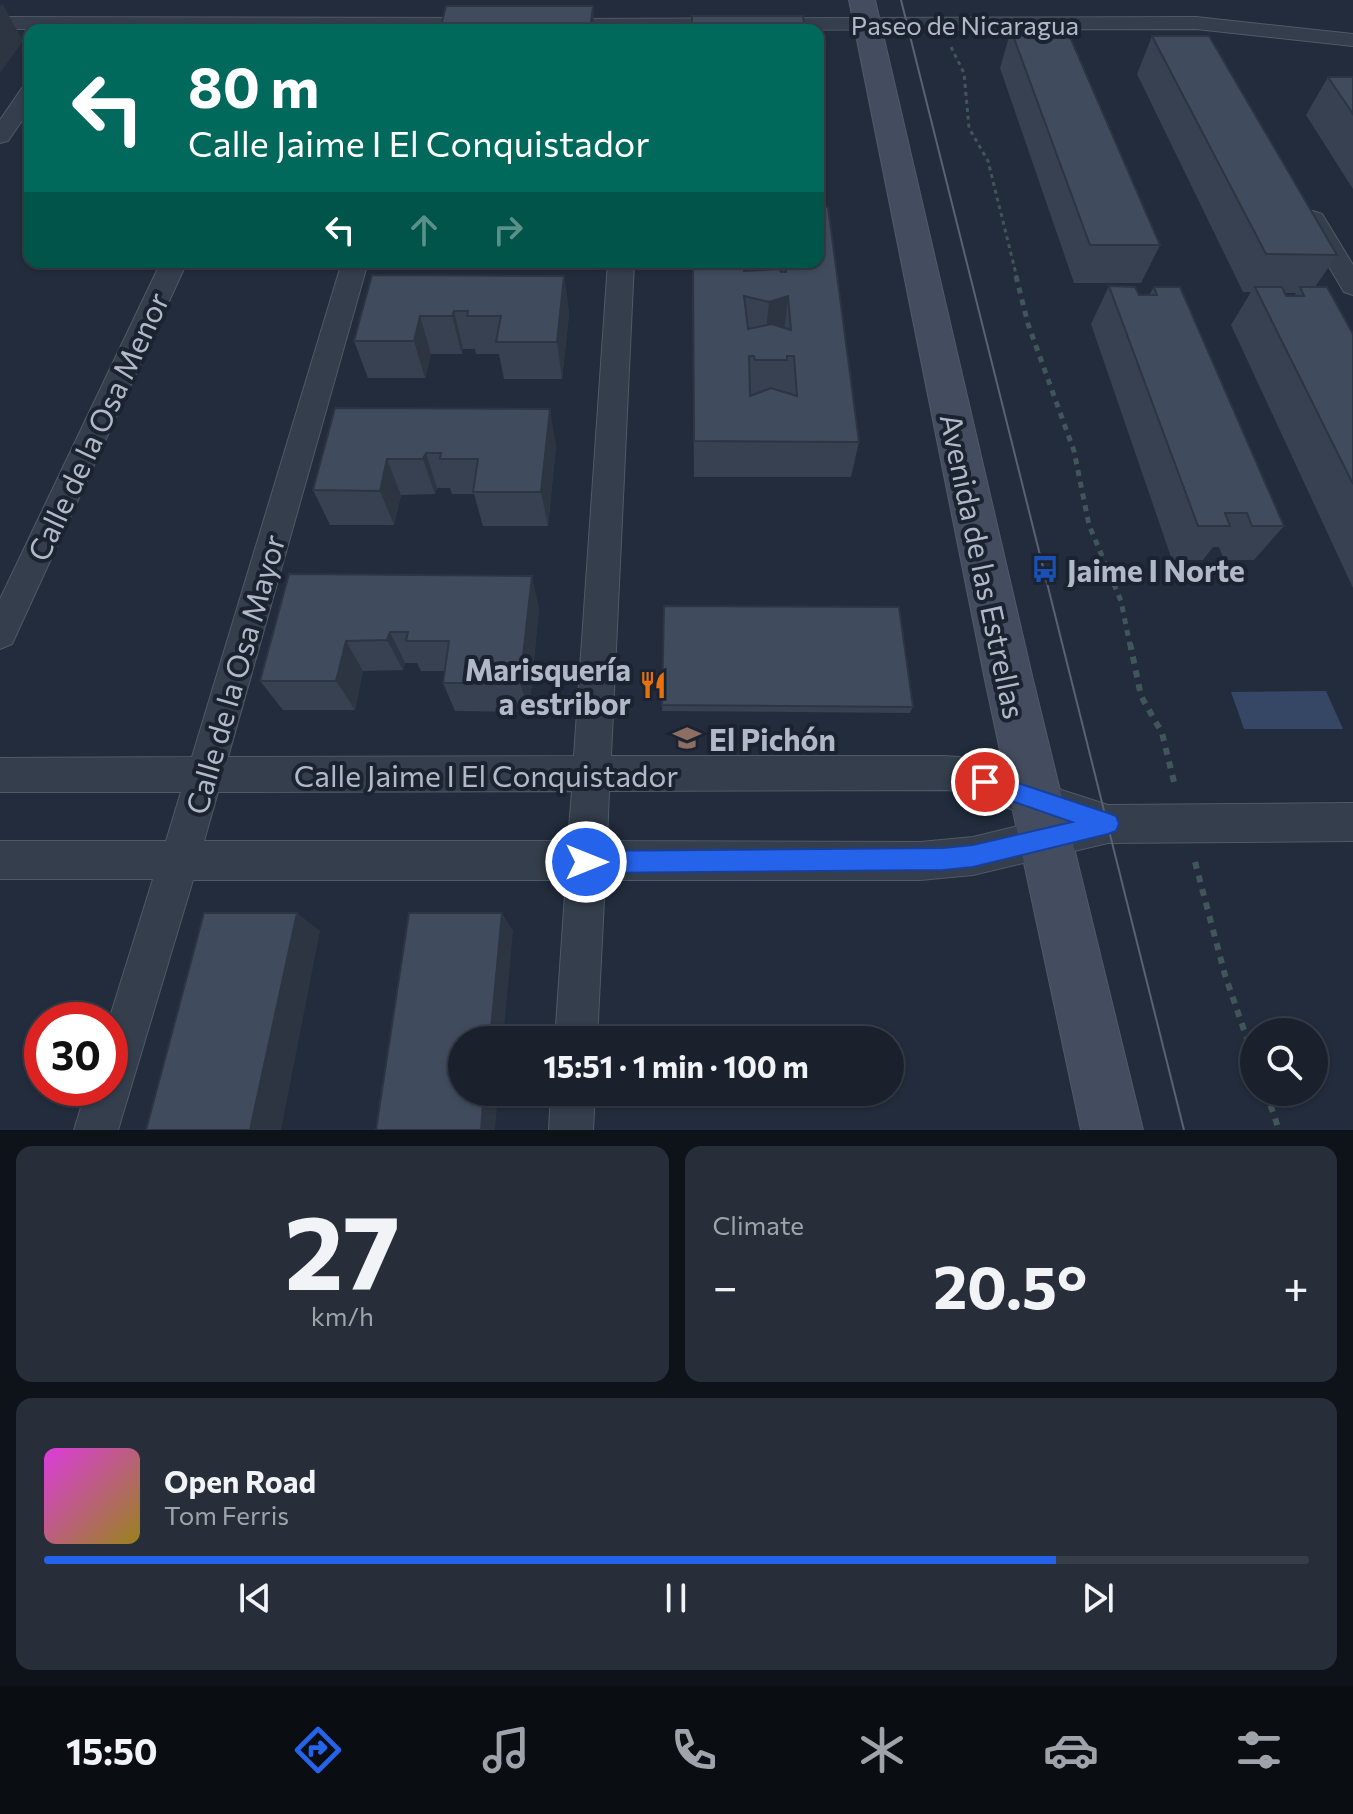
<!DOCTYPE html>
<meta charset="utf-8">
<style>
:root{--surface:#1a212d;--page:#272e39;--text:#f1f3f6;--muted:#9fa3aa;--line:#383e49;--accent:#2563eb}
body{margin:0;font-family:Commissioner,sans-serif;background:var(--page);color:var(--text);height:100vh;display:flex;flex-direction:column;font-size:30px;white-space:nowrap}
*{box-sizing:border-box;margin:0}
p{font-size:26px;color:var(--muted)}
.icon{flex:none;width:44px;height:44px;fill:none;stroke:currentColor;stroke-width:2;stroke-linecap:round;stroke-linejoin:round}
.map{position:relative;height:1130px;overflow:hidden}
.side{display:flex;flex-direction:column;gap:16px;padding:16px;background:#0e1219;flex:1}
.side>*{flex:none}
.top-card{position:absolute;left:24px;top:24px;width:800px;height:244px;border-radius:16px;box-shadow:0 2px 6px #0004,0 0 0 2px var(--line);background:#00695c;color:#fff;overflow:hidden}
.controls{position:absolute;left:1240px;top:1018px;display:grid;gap:16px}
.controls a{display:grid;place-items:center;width:88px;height:88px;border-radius:50%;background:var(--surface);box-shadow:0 2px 6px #0004,0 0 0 2px var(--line);font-size:40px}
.speed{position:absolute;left:24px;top:1002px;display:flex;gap:16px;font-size:40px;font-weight:700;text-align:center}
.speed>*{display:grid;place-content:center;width:104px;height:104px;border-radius:50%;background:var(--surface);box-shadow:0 2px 6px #0004,0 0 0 2px var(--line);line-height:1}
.speed .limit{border:12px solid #d22;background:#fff;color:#111}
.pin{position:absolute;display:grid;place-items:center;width:68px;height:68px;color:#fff;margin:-34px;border:4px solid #fff;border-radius:50%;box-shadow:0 2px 8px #0007}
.me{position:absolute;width:88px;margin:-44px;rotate:90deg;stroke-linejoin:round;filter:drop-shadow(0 0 6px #0008)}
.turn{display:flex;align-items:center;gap:28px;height:168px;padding:0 32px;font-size:36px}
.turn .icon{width:104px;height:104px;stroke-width:2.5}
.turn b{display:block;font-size:56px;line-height:68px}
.lanes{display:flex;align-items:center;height:76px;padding:0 32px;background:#0003;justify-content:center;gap:40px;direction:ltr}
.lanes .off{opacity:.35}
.big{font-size:60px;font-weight:700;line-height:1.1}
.side .tile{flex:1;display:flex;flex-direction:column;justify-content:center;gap:12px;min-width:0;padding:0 28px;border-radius:16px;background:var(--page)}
.side .dial{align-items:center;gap:0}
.dial b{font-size:104px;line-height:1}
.song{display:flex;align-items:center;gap:24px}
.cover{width:96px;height:96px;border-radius:12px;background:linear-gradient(135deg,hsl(300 70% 55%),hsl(50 70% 35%))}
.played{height:8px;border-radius:4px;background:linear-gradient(90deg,var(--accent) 80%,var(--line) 80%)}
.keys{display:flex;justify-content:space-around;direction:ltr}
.heat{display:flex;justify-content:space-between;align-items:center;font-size:44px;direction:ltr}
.side .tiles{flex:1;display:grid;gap:16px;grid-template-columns:1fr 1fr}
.tile:last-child{grid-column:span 2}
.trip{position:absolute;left:448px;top:1026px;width:456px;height:80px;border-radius:40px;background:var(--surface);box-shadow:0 2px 6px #0004,0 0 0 2px var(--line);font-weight:700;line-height:80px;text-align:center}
.tab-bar{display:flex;height:128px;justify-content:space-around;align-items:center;background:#0a0d12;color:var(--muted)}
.tab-bar .icon{width:56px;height:56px}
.tab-bar .on{color:var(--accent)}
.tab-bar b{font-size:36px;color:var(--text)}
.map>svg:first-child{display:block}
.water{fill:#354764}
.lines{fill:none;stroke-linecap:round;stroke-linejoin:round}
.street-casing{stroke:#515967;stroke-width:2}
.secondary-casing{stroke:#515967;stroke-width:2}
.path-far2{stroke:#41565a;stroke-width:3;stroke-dasharray:4 4;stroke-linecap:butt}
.path-far1{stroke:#41565a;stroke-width:5;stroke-dasharray:6 6;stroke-linecap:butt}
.path{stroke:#41565a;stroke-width:6;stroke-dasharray:7 7;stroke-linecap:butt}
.street{fill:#353e4c;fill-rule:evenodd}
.secondary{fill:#434d5f;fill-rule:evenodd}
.tram{stroke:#576273;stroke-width:2}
.wall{fill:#374151;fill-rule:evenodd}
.shaded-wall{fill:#2d3542}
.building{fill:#404c5e;stroke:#2d3542;stroke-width:2;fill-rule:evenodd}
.route{fill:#2563eb;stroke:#184099;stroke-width:2}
.labels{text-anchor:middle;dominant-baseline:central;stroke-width:8;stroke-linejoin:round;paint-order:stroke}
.far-street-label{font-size:26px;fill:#b1b9c8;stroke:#1b2331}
.street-label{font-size:30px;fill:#b1b9c8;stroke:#1b2331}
.poi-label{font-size:30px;font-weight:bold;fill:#b1b9c8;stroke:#1b2331;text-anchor:start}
</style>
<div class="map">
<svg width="1353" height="1130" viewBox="0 0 1353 1130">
<rect width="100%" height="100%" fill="#222c3c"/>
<path class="water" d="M 1326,691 L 1343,729 L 1244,729 L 1231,692 Z"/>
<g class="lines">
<g class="street-casing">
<g id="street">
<path d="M 0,17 L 483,18 L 493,24 L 483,30 L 0,29 Z"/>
<path d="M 1196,17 L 1353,34 L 1353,46 L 1196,29 L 549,30 L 543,25 L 553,19 Z"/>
<path d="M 30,87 L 30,109 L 8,141 L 0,143 L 0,120 L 22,88 Z"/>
<path d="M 1313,211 L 1322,214 L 1353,265 L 1353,295 L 1344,292 L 1301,219 L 1304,214 Z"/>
<path d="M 161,262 L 187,262 L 12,644 L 0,649 L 0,599 Z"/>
<path d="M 342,262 L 368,262 L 228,757 L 574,756 L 608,262 L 634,262 L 611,756 L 944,756 L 959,757 L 1108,805 L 1353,803 L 1353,841 L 1108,843 L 973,875 L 920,880 L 605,880 L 597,1040 L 555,1040 L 566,880 L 193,880 L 118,1130 L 74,1130 L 87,1088 L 110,1088 L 109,1020 L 153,879 L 0,879 L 0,841 L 166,841 L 181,792 L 0,792 L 0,758 L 192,757 ZM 572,791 L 568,841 L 204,841 L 218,792 ZM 609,791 L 944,790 L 959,791 L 1043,820 L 973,837 L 920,842 L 607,841 Z"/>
<path d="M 551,1092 L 595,1092 L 593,1130 L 549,1130 Z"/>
</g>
</g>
<g class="secondary-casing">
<path id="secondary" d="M 849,0 L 875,0 L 1033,680 L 1143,1130 L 1081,1130 L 985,680 Z"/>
</g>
<path class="path-far2" d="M 951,47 L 964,73 L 969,128 L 988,161 L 1017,278"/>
<path class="path-far1" d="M 1016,276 L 1028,324 L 1074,451 L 1089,525 L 1121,601 L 1130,645"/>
<g class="path">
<path d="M 1130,643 L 1141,696 L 1162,733 L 1175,786"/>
<path d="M 1195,862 L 1225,975 L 1254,1059"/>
<path d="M 1266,1092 L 1279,1130"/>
</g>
<use href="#street" class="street"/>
<use href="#secondary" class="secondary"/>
<path class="tram" d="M 901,0 L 1184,1130"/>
</g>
<g class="wall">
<path d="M 593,6 L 594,30 L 440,30 Z"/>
<path d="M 1011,30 L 1160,245 L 1141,283 L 1074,283 L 1000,68 Z"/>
<path d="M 1152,36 L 1337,255 L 1315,287 L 1353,334 L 1353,588 L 1231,325 L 1251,292 L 1243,292 L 1137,74 ZM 1285,293 L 1296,293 L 1294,296 L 1286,296 Z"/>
<path d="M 1328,77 L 1353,77 L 1353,189 L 1306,115 Z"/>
<path d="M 818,131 L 823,167 L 818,202 Z"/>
<path d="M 692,262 L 818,262 L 859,442 L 851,477 L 694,477 Z"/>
<path d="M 372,275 L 564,276 L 569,314 L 562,379 L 504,379 L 499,354 L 476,354 L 475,349 L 463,349 L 462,354 L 431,354 L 425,378 L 368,378 L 354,341 Z"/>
<path d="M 1109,286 L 1139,295 L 1149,295 L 1154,287 L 1284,526 L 1254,560 L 1224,560 L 1219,547 L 1213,547 L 1203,560 L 1172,560 L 1091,324 Z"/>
<path d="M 335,408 L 556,445 L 548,526 L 483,526 L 474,494 L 452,494 L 450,488 L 437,488 L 435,494 L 401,495 L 394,525 L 330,525 L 313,490 Z"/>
<path d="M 289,574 L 539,608 L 529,712 L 455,711 L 443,683 L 445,671 L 421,671 L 417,663 L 405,663 L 403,670 L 363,671 L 355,710 L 283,710 L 260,681 Z"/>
<path d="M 664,606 L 913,707 L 910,713 L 662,711 Z"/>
</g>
<g class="shaded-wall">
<path d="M 2,3 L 23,41 L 0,73 L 0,6 Z"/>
<path d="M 593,6 L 594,30 L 590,30 Z"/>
<path d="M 761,262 L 781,262 L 779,278 L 759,284 Z"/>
<path d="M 564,276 L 569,314 L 562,379 L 557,342 Z"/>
<path d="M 788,296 L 784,334 L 765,340 L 769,302 Z"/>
<path d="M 454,311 L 463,349 L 462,354 L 452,316 Z"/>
<path d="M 420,316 L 431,354 L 425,378 L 414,341 Z"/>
<path d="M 550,409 L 556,445 L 548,526 L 541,492 Z"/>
<path d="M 426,453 L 437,488 L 435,494 L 423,459 Z"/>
<path d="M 387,459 L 401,495 L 394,525 L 380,491 Z"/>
<path d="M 532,576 L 539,608 L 529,712 L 520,683 Z"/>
<path d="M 390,632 L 405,663 L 403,670 L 387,640 Z"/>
<path d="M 346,641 L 363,671 L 355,710 L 336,681 Z"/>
<path d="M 297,913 L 320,931 L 281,1130 L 250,1130 Z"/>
<path d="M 502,913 L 513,931 L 503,1040 L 490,1040 Z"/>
<path d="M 484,1092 L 498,1092 L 495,1130 L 481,1130 Z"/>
</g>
<g class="building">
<path d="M 446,6 L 593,6 L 590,30 L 520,29 L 520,26 L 484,30 L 440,30 Z"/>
<path d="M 692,16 L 803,16 L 805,30 L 692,30 Z"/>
<path d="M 1011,30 L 1067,30 L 1160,245 L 1090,245 Z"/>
<path d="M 1152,36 L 1209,36 L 1337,255 L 1266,254 Z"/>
<path d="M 1328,77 L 1353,77 L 1353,114 Z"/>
<path d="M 818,131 L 823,167 L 818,167 Z"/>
<path d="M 818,207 L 828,207 L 859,442 L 694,441 L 693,262 L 743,262 L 744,271 L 780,269 L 781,272 L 786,272 L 785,262 L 818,262 ZM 744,296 L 769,302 L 788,296 L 791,330 L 772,324 L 748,329 ZM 749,356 L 754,356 L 755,360 L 787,360 L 787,356 L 794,356 L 797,396 L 771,388 L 750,396 Z"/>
<path d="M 372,275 L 564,276 L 557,342 L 496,342 L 501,316 L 467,316 L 468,311 L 454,311 L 452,316 L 420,316 L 414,341 L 354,341 Z"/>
<path d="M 1109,286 L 1135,287 L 1139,295 L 1157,295 L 1154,287 L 1180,287 L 1284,526 L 1252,526 L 1247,513 L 1225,513 L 1230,526 L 1198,526 Z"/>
<path d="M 1255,287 L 1282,287 L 1286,296 L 1304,296 L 1300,287 L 1327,287 L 1353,334 L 1353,484 Z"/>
<path d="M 335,408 L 550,409 L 541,492 L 473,492 L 478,459 L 440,459 L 441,453 L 426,453 L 423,459 L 387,459 L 380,491 L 313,490 Z"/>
<path d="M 289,574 L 532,576 L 520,683 L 443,683 L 449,641 L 406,641 L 408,632 L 390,632 L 387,640 L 346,641 L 336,681 L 260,681 Z"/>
<path d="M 664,606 L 899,607 L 913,707 L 662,705 Z"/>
<path d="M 204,913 L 297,913 L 250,1130 L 146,1130 Z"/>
<path d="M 409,913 L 502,913 L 490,1040 L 462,1040 L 462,1092 L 484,1092 L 481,1130 L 376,1130 Z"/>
</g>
<path class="route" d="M 985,772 L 1108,813 L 1116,816 L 1119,824 L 1116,831 L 1108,834 L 973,867 L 943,870 L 586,873 L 578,869 L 575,862 L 578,854 L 586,851 L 943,848 L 973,845 L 1072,822 L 977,789 L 974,782 L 977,775 Z"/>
<defs>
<g id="bus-bare" transform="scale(2.16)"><path d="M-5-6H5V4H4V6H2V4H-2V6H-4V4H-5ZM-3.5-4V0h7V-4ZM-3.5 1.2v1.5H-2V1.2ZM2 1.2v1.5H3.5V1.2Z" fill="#1a4fb4" stroke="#1b2331" stroke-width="2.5" paint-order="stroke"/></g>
<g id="restaurant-bare" transform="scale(2.16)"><path d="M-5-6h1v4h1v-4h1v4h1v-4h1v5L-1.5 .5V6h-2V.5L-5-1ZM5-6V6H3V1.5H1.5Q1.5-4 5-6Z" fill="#e8710a" stroke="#1b2331" stroke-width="2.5" paint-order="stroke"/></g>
<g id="school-bare" transform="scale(2.16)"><path d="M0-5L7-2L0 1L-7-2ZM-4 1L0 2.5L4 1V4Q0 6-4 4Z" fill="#8d6e63" stroke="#1b2331" stroke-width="2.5" paint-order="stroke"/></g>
</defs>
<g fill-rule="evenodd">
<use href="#bus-bare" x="1045" y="569"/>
<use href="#restaurant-bare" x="653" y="685"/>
<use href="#school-bare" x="687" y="738"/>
</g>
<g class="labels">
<g class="far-street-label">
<text x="965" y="24">Paseo de Nicaragua</text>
</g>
<g class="street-label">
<text transform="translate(97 426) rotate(-65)">Calle de la Osa Menor</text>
<text transform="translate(984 566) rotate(78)">Avenida de las Estrellas</text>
<text transform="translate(234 674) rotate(-74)">Calle de la Osa Mayor</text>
<text x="486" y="774">Calle Jaime I El Conquistador</text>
</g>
<g class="poi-label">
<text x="1067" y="569">Jaime I Norte</text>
<text x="631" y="668" text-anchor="end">Marisquería<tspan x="631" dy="34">a estribor</tspan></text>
<text x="709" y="738">El Pichón</text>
</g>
</g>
</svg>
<div class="controls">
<a><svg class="icon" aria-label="search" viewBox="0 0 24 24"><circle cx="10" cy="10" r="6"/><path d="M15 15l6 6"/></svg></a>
</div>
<div class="speed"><div class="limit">30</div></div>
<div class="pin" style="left:985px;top:782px;background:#d93025"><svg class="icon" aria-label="arrive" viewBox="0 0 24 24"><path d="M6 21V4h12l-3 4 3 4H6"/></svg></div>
<svg class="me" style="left:586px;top:862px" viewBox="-20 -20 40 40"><circle r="17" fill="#2563eb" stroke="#fff" stroke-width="3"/><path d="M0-11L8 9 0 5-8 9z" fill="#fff"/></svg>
<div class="trip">15:51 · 1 min · 100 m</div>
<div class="top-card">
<div class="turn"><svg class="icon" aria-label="left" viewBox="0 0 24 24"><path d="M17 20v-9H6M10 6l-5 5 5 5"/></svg><div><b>80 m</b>Calle Jaime I El Conquistador</div></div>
<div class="lanes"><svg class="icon" aria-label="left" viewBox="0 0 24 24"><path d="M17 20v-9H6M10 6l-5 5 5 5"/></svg><svg class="icon off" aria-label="ahead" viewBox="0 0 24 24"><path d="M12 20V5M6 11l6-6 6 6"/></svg><svg class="icon off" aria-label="right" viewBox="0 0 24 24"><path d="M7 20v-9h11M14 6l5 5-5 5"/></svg></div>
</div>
</div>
<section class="side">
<div class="tiles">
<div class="tile dial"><b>27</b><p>km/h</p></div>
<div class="tile"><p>Climate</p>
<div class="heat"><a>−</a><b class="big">20.5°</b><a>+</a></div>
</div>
<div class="tile">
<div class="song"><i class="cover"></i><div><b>Open Road</b><p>Tom Ferris</p></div></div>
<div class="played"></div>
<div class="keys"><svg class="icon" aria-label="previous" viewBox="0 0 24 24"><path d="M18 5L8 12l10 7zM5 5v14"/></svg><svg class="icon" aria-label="pause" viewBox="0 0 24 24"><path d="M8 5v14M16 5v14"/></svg><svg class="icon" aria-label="next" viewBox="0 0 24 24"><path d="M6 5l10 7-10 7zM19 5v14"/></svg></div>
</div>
</div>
</section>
<nav class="tab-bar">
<b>15:50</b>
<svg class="icon on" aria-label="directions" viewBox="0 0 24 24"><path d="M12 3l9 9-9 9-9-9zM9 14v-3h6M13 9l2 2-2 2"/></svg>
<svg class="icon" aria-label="music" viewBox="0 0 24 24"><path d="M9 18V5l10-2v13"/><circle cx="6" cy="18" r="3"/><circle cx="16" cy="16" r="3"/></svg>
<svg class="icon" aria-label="phone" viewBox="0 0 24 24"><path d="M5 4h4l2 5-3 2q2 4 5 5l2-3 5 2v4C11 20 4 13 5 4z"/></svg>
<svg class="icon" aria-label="climate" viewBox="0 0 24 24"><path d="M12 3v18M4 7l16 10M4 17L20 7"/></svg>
<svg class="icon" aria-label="car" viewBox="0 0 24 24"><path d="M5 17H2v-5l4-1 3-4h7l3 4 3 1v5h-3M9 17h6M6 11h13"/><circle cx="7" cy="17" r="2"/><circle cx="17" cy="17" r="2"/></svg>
<svg class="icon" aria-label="filters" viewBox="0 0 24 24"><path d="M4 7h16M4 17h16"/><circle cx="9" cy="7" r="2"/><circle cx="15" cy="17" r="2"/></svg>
</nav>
